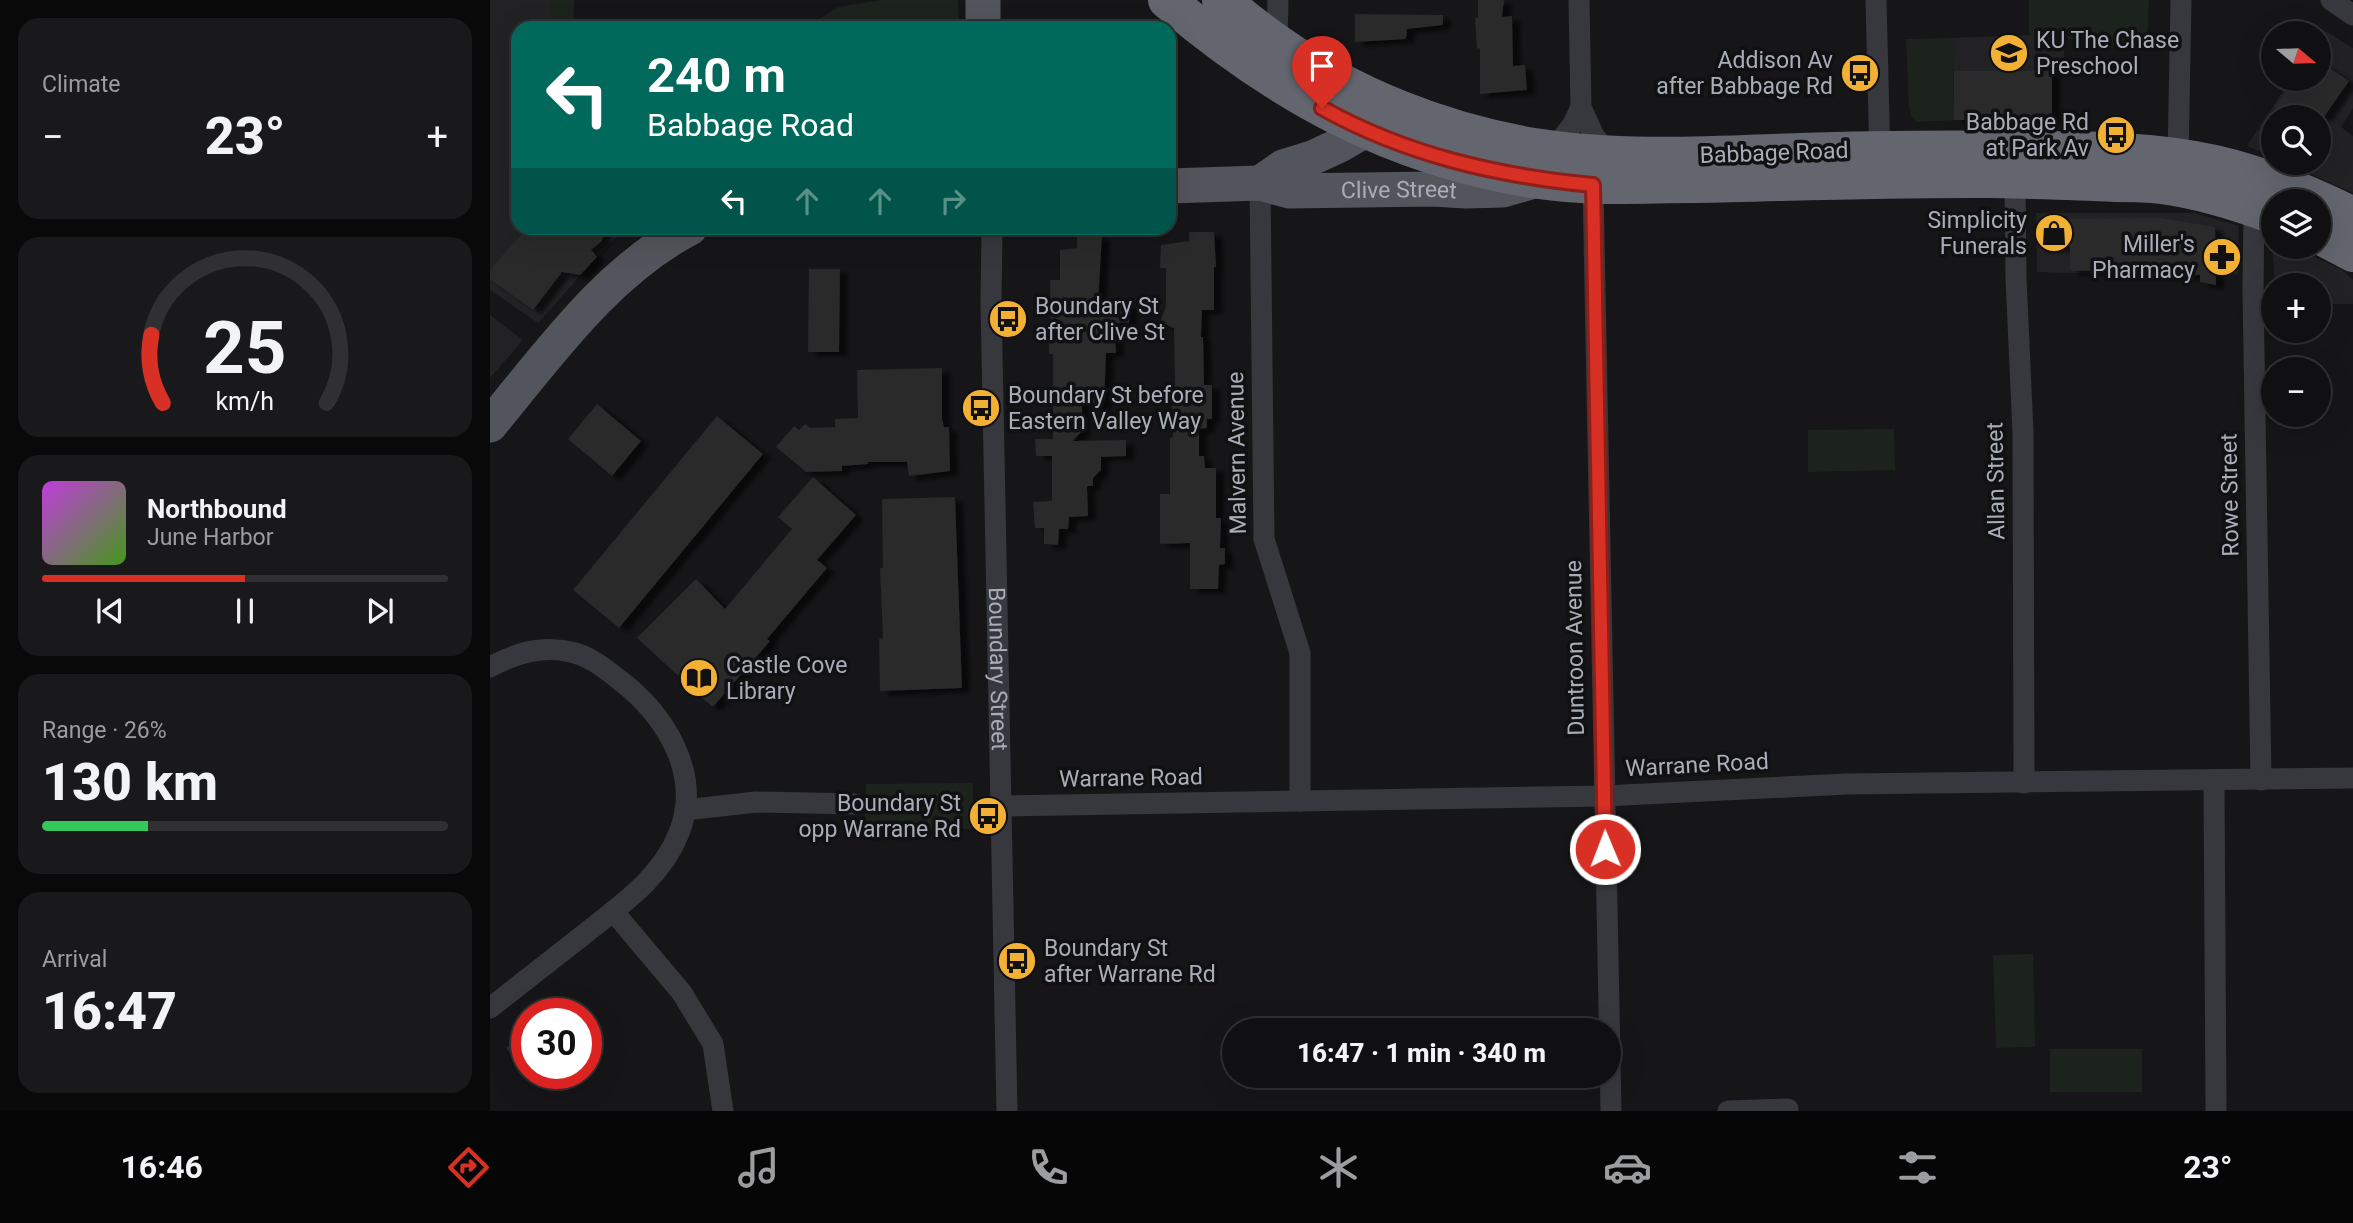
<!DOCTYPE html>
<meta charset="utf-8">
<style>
:root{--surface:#101012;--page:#19191b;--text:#f1f3f6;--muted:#9c9d9f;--line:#303032;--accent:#d93025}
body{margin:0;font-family:Roboto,sans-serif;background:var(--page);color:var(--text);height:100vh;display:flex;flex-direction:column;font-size:26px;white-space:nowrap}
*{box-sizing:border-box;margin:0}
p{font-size:23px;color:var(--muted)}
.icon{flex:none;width:38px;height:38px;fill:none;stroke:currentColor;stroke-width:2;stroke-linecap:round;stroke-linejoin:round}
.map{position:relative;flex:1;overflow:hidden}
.side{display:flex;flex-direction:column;gap:18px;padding:18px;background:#09090a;width:490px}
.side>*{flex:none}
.guide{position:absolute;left:21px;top:21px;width:665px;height:214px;border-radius:21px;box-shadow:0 7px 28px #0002,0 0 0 2px var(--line);background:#00695c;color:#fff;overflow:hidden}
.needle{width:46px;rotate:109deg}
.buttons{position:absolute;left:1771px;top:21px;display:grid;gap:14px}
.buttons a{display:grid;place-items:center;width:70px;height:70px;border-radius:50%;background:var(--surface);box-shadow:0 7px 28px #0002,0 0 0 2px var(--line);font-size:35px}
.speed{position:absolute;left:21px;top:998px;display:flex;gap:14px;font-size:35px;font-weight:700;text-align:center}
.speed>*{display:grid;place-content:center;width:91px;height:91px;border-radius:50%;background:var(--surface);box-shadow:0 7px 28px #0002,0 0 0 2px var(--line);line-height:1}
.speed .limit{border:10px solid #d22;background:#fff;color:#111}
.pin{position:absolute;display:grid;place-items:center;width:60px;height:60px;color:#fff;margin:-72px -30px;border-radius:50% 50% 50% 0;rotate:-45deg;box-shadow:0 0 7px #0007}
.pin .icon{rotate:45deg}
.me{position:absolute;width:77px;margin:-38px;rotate:359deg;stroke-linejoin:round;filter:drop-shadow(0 0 5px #0008)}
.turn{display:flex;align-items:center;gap:24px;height:147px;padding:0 21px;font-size:32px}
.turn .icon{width:91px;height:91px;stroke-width:2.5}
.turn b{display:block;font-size:49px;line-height:60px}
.lanes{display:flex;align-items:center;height:66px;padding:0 21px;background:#0003;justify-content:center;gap:35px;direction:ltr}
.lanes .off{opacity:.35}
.big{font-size:52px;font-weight:800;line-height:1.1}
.side .tile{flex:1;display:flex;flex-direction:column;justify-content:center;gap:10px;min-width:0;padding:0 24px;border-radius:21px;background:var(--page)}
.side .dial{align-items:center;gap:0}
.dial svg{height:182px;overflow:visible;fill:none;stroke:var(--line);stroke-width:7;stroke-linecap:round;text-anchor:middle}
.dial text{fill:var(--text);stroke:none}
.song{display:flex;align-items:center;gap:21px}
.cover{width:84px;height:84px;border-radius:10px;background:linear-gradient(135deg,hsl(290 70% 55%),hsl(100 70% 35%))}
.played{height:7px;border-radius:4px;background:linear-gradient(90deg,var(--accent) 50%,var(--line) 50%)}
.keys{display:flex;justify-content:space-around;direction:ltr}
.heat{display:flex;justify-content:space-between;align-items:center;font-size:38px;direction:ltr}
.charge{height:10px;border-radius:5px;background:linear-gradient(90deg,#34c759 26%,var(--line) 0)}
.trip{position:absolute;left:732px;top:1018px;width:399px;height:70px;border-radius:35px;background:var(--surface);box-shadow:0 7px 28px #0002,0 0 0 2px var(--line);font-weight:800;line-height:70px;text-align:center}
.tabs{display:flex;height:112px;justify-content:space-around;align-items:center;background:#060607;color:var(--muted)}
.tabs .icon{width:49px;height:49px}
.tabs .active{color:var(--accent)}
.tabs b{font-size:32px;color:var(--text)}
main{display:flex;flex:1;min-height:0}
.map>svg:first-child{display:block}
.built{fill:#222225}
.green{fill:#1c231d}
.building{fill:#29292c;filter:url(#shadow)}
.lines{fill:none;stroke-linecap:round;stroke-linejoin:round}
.street{stroke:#37383d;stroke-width:21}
.primary{stroke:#53555c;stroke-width:35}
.highway{stroke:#63666e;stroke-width:38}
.route-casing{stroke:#8d1f18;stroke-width:18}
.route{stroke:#d93025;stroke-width:12}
.labels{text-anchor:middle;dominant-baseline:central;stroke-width:7;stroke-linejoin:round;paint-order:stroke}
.poi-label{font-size:23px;fill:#a8adb8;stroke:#111113;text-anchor:start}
.street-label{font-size:23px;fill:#a8adb8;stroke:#111113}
</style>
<main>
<section class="side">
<div class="tile"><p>Climate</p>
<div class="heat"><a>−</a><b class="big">23°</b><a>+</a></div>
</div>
<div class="tile dial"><svg viewBox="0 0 100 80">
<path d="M14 69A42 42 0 1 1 86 69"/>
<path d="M14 69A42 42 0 0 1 9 39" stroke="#d93025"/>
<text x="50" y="56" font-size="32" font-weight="700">25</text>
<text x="50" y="72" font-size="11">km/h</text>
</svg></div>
<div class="tile">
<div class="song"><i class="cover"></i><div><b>Northbound</b><p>June Harbor</p></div></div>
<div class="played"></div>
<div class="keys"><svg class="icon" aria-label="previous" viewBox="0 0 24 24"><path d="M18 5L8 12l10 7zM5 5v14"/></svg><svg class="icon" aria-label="pause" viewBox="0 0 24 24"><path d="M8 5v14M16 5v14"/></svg><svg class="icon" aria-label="next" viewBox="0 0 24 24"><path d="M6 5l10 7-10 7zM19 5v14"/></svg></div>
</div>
<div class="tile"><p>Range · 26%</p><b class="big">130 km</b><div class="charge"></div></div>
<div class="tile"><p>Arrival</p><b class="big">16:47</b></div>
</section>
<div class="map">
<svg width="1863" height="1111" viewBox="0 0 1863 1111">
<defs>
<filter id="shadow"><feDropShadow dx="8" dy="4.5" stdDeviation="2" flood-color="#0009"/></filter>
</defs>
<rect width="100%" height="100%" fill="#161618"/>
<g class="built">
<path d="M 0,0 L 60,0 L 60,28 L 28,28 L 28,228 L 139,228 L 127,236 L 107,257 L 48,323 L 0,290 Z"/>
<path d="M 1832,29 L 1863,48 L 1863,108 L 1851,127 L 1863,136 L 1863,193 L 1796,163 L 1829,163 L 1829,117 L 1783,117 L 1783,157 L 1757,146 L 1801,79 L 1829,79 L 1829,35 Z"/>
<path d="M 1539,35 L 1574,36 L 1574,68 L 1546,71 L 1545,95 L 1464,96 L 1463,38 Z"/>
<path d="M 1546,213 L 1705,213 L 1749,226 L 1748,274 L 1674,276 L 1547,272 Z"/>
<path d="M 1788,247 L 1801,247 L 1851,269 L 1863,280 L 1863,304 L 1829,304 L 1829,285 L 1784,285 L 1783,250 Z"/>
<path d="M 0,315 L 33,340 L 0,378 Z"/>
</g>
<g class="green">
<rect x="60" y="0" width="24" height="28"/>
<path d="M 391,0 L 468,0 L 469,28 L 313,28 L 349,7 Z"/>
<path d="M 1539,0 L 1659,0 L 1657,45 L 1593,45 L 1574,36 L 1539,35 Z"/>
<path d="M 1463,38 L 1464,120 L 1427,122 L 1421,116 L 1419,106 L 1416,39 Z"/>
<path d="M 1404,429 L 1405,470 L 1318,472 L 1318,430 Z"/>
<path d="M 483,783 L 483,829 L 374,830 L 376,784 Z"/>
<path d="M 1543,954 L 1545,1047 L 1506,1048 L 1503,955 Z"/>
<rect x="1560" y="1049" width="92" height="43"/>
</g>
<g class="building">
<path d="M 988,0 L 1014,0 L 1012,17 L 1022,16 L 1023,66 L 1035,65 L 1037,90 L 990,94 L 990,48 L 987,49 L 985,18 L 988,18 Z"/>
<path d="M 865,14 L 953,15 L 953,25 L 917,29 L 916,39 L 865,42 Z"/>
<path d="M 1829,61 L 1859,81 L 1834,117 L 1808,117 L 1784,108 L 1803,79 L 1829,79 Z"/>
<rect x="1464" y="71" width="98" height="49"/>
<path d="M 1671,218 L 1725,227 L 1726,285 L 1710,282 L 1710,275 L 1674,276 L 1673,269 L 1580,271 L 1580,247 L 1549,248 L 1549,219 Z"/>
<path d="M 37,228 L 114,228 L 112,241 L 101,250 L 107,257 L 90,275 L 72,272 L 43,310 L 0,279 L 0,270 Z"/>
<path d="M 699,232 L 724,232 L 726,267 L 724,267 L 724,310 L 712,310 L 711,337 L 713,337 L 714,385 L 722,385 L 722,419 L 717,419 L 717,428 L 709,429 L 709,456 L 714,456 L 715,468 L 726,468 L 726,518 L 731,518 L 730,548 L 735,548 L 735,564 L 729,565 L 728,589 L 700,589 L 700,543 L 670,544 L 670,494 L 680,494 L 680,438 L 683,437 L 682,385 L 685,385 L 684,328 L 670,323 L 676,306 L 676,268 L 670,268 L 671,245 L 699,241 Z"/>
<path d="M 587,235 L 612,235 L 608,303 L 640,303 L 639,323 L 624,323 L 626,353 L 616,353 L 614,403 L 608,410 L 592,400 L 592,431 L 583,441 L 636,440 L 636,456 L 611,457 L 611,470 L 603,478 L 603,486 L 597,486 L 598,516 L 579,517 L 578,529 L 569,529 L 568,545 L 554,544 L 554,528 L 545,528 L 543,502 L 562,501 L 562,456 L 546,456 L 545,439 L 563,439 L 563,354 L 559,354 L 559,334 L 561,334 L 560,280 L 570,280 L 570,250 L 587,248 Z"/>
<path d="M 319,269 L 350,269 L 349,352 L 318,352 Z"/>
<path d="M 452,368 L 452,419 L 454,427 L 459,427 L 460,471 L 419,476 L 417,462 L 378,462 L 378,464 L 352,466 L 352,471 L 316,472 L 286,447 L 304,426 L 309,430 L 315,424 L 320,428 L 345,427 L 345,419 L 368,418 L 367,370 Z"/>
<path d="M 107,404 L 151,441 L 122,476 L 78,439 Z"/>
<path d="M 227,416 L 273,454 L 129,628 L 83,590 Z"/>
<path d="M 323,477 L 366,515 L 327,560 L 337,568 L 277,639 L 280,641 L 223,707 L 206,693 L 208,691 L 185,673 L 147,638 L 206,579 L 235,609 L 302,529 L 288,517 Z"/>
<path d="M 465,497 L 472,688 L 390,691 L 389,639 L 393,638 L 390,568 L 393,568 L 392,499 Z"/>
<path d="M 37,1032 L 37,1075 L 16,1048 Z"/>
</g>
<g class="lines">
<g class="street">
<path d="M 1089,0 L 1091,107 L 1104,136 L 1119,154"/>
<path d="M 1386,0 L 1390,159"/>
<path d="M 1841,0 L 1863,15"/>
<path d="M 787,44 L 788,0"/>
<path d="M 1064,149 L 1083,124 L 1091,107"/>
<path d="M 1688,158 L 1691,0"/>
<path d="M 1525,179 L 1526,278 L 1533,433 L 1534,783"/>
<path d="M 770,183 L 774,539 L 810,653 L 810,801"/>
<path d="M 1103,185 L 1121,1111"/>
<path d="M 1764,208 L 1763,292 L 1771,780"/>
<path id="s1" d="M 502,228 L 501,303 L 517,1111"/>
<path d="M 0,667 C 26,653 52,645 81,652 C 99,656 113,667 127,678 C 174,713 213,773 189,833 C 171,879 129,906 92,936 C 61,960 31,984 0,1008"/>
<path d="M 1724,780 L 1726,1111"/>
<path d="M 511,806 L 1114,796 L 1356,784 L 1863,778"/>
<path d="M 195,810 L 266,802 L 365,804"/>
<path d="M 123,911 L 192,993 L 223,1044 L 233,1111"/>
<path d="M 1238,1111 L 1298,1109"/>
</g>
<g class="primary">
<path d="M 493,0 L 493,28"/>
<path d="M 770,183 L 793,167 L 822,158 L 850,145 L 874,131 L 898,121"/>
<path id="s2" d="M 679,186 L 770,183 L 799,191 L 943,189 L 976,191 L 1013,190 L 1044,181"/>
<path d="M 0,425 C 59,354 117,271 200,228"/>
</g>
<g class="highway">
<path d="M 677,0 C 788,94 904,159 1049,180 C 1101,188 1154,184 1206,184 C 1305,182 1404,178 1502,179 C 1543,180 1584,181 1625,183 C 1640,183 1656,183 1671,185 C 1709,190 1748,202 1783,215"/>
<path d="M 731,0 C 749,14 768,30 787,43 C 862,96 953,132 1044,147 C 1132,161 1222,155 1310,152 C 1390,149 1468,149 1547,150 C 1606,150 1668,151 1725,164 C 1773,175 1819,194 1863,216"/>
<path d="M 1829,235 L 1863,253"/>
</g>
</g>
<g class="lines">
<g class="route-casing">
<path id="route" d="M 832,108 C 916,155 1008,176 1103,185 L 1115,849"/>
</g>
<use href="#route" class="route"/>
</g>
<defs>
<g id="school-disc" transform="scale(2.0125)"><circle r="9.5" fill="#f2b134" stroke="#111113"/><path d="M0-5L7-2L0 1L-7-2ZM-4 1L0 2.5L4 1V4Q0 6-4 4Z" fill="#111"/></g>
<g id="bus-disc" transform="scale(2.0125)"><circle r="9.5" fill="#f2b134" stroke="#111113"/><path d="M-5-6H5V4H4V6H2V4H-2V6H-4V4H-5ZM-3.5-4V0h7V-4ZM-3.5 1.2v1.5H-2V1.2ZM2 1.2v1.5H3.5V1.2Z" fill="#111"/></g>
<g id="shop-disc" transform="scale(2.0125)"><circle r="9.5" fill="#f2b134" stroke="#111113"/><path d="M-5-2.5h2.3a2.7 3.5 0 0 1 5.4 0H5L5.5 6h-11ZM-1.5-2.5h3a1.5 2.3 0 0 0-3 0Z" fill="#111"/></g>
<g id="pharmacy-disc" transform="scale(2.0125)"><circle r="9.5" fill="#f2b134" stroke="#111113"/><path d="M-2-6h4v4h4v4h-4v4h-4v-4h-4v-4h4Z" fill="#111"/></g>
<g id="library-disc" transform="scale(2.0125)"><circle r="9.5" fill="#f2b134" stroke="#111113"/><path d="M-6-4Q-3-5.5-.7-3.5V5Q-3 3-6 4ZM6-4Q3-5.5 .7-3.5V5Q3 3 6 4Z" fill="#111"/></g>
</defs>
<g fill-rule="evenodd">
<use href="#school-disc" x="1519" y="53"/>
<use href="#bus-disc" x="1370" y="73"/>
<use href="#bus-disc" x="1626" y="135"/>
<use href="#shop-disc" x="1564" y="233"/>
<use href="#pharmacy-disc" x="1732" y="257"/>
<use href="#bus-disc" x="518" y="319"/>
<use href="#bus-disc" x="491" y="408"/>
<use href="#library-disc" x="209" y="678"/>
<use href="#bus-disc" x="498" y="816"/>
<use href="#bus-disc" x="527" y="961"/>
</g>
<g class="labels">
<g class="poi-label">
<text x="1546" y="40">KU The Chase<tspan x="1546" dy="26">Preschool</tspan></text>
<text x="1343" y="60" text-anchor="end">Addison Av<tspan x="1343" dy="26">after Babbage Rd</tspan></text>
<text x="1599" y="122" text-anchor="end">Babbage Rd<tspan x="1599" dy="26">at Park Av</tspan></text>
<text x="1537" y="220" text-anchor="end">Simplicity<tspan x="1537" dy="26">Funerals</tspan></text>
<text x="1705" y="244" text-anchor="end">Miller's<tspan x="1705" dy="26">Pharmacy</tspan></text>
<text x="545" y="306">Boundary St<tspan x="545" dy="26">after Clive St</tspan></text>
<text x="518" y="395">Boundary St before<tspan x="518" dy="26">Eastern Valley Way</tspan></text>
<text x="236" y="665">Castle Cove<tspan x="236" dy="26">Library</tspan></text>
<text x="471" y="803" text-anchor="end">Boundary St<tspan x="471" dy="26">opp Warrane Rd</tspan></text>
<text x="554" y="948">Boundary St<tspan x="554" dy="26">after Warrane Rd</tspan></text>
</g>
<g class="street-label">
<text transform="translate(1284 153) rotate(-2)">Babbage Road</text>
<text stroke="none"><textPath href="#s2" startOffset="231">Clive Street</textPath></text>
<text transform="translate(747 453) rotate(-91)">Malvern Avenue</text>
<text transform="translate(1506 481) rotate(-91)">Allan Street</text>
<text transform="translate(1740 495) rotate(-91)">Rowe Street</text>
<text transform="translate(1085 648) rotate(-91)">Duntroon Avenue</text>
<text stroke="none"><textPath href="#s1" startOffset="441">Boundary Street</textPath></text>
<text transform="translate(1207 765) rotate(-3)">Warrane Road</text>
<text transform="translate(641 778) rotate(-1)">Warrane Road</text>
</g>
</g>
</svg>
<div class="buttons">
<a><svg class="needle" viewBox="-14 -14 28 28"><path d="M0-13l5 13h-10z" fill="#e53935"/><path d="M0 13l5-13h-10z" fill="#9c9d9f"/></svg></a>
<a><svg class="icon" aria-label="search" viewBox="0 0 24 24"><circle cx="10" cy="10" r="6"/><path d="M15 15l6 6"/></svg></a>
<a><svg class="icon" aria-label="layers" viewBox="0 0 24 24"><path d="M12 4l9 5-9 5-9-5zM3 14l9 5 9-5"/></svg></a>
<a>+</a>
<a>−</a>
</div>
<div class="speed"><div class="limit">30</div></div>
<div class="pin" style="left:832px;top:108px;background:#d93025"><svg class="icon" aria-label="arrive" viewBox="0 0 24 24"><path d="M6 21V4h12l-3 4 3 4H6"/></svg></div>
<svg class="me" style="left:1115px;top:849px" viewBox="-20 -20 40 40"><circle r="17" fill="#d93025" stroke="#fff" stroke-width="3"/><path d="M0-11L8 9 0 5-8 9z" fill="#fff"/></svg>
<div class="trip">16:47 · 1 min · 340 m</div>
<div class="guide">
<div class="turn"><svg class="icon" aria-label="left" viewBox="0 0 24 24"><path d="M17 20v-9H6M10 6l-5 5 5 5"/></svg><div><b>240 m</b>Babbage Road</div></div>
<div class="lanes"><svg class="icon" aria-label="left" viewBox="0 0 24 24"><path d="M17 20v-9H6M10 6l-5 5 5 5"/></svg><svg class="icon off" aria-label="ahead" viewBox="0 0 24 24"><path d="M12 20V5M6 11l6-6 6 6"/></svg><svg class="icon off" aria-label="ahead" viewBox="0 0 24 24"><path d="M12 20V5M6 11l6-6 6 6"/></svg><svg class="icon off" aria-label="right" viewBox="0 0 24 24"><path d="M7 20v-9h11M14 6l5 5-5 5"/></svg></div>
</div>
</div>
</main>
<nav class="tabs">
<b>16:46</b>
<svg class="icon active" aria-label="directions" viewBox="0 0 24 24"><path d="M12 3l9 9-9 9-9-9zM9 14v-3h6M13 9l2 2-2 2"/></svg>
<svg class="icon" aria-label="music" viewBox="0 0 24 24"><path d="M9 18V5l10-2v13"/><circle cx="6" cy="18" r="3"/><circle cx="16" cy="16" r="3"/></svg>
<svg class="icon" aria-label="phone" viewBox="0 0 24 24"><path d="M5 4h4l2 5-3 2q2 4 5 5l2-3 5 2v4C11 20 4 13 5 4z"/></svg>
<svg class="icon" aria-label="climate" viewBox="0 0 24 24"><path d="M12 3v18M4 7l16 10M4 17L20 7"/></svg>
<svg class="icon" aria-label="car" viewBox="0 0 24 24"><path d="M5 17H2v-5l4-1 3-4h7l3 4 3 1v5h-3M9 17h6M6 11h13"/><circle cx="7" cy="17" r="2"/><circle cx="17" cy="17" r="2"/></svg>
<svg class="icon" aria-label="filters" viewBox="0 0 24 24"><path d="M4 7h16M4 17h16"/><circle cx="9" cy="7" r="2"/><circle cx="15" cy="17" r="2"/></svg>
<b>23°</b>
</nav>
